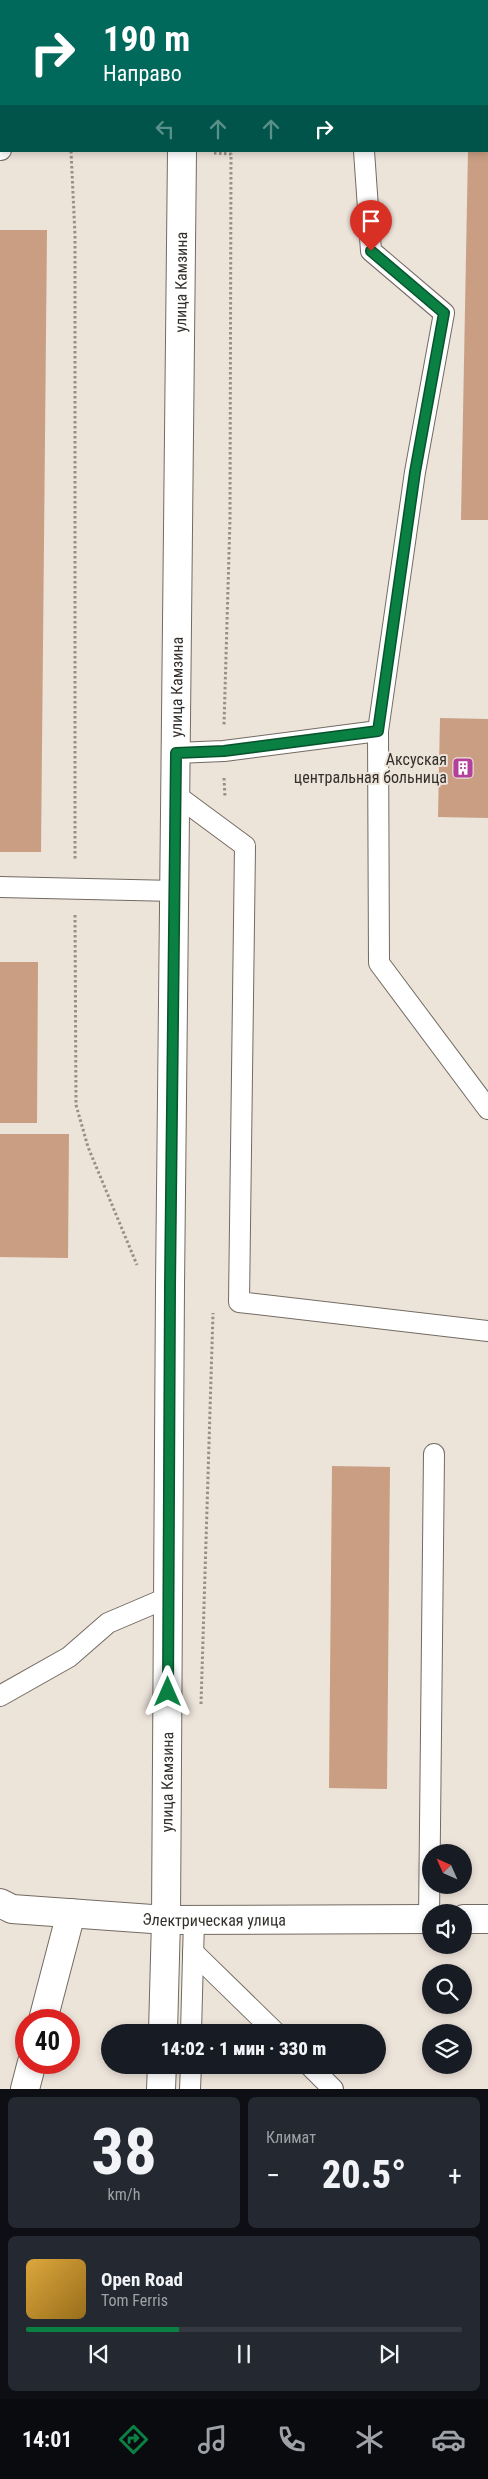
<!DOCTYPE html>
<html lang="ru">
<meta charset="utf-8">
<style>
:root{--surface:#171b24;--page:#242831;--text:#f1f3f6;--muted:#9ea1a6;--line:#363941;--accent:#0b8043}
body{margin:0;font-family:"Roboto Condensed",sans-serif;background:var(--page);color:var(--text);height:100vh;display:flex;flex-direction:column;font-size:19px;white-space:nowrap}
*{box-sizing:border-box;margin:0}
p{font-size:16px;color:var(--muted)}
.icon{flex:none;width:28px;height:28px;fill:none;stroke:currentColor;stroke-width:2;stroke-linecap:round;stroke-linejoin:round}
.map{position:relative;height:2089px;overflow:hidden}
.side{display:flex;flex-direction:column;gap:8px;padding:8px;background:#0d0f14;flex:1}
.side>*{flex:none}
.banner{position:absolute;left:0px;top:0px;width:489px;height:152px;box-shadow:0 2px 8px #0003;background:#00695c;color:#fff;overflow:hidden}
.needle{width:32px;rotate:315deg}
.fabs{position:absolute;left:422px;top:1844px;display:grid;gap:10px}
.fabs a{display:grid;place-items:center;width:50px;height:50px;border-radius:50%;background:var(--surface);box-shadow:0 2px 8px #0003;font-size:25px}
.speed{position:absolute;left:15px;top:2009px;display:flex;gap:10px;font-size:25px;font-weight:700;text-align:center}
.speed>*{display:grid;place-content:center;width:65px;height:65px;border-radius:50%;background:var(--surface);box-shadow:0 2px 8px #0003;line-height:1}
.speed .limit{border:8px solid #d22;background:#fff;color:#111}
.pin{position:absolute;display:grid;place-items:center;width:42px;height:42px;color:#fff;margin:-51px -21px;border-radius:50% 50% 50% 0;rotate:-45deg;box-shadow:0 0 5px #0007}
.pin .icon{rotate:45deg}
.me{position:absolute;width:55px;margin:-28px;rotate:0deg;stroke-linejoin:round;filter:drop-shadow(0 0 4px #0008)}
.turn{display:flex;align-items:center;gap:18px;height:105px;padding:0 20px;font-size:22px}
.turn .icon{width:65px;height:65px;stroke-width:2.5}
.turn b{display:block;font-size:35px;line-height:42px}
.lanes{display:flex;align-items:center;height:48px;padding:0 20px;background:#0003;justify-content:center;gap:25px;direction:ltr}
.lanes .off{opacity:.35}
.big{font-size:38px;font-weight:800;line-height:1.1}
.side .tile{flex:1;display:flex;flex-direction:column;justify-content:center;gap:8px;min-width:0;padding:0 18px;border-radius:8px;background:var(--page)}
.side .dial{align-items:center;gap:0}
.dial b{font-size:65px;line-height:1}
.song{display:flex;align-items:center;gap:15px}
.cover{width:60px;height:60px;border-radius:8px;background:linear-gradient(135deg,hsl(40 70% 55%),hsl(40 70% 35%))}
.played{height:5px;border-radius:2px;background:linear-gradient(90deg,var(--accent) 35%,var(--line) 35%)}
.keys{display:flex;justify-content:space-around;direction:ltr}
.heat{display:flex;justify-content:space-between;align-items:center;font-size:28px;direction:ltr}
.side .tiles{flex:1;display:grid;gap:8px;grid-template-columns:1fr 1fr}
.tile:last-child{grid-column:span 2}
.trip{position:absolute;left:101px;top:2024px;width:285px;height:50px;border-radius:25px;background:var(--surface);box-shadow:0 2px 8px #0003;font-weight:800;line-height:50px;text-align:center}
.menu{display:flex;height:80px;justify-content:space-around;align-items:center;background:#090b0e;color:var(--muted)}
.menu .icon{width:35px;height:35px}
.menu .active{color:var(--accent)}
.menu b{font-size:22px;color:var(--text)}
.map>svg:first-child{display:block}
.building{fill:#c99e83}
.lines{fill:none;stroke-linecap:round;stroke-linejoin:round}
.lane-casing{stroke:#736b62;stroke-width:22}
.street-casing{stroke:#736b62;stroke-width:30}
.secondary-casing{stroke:#736b62;stroke-width:30}
.path{stroke:#979089;stroke-width:3;stroke-dasharray:2.5 2.5;stroke-linecap:butt}
.lane{stroke:#fff;stroke-width:20}
.street{stroke:#fff;stroke-width:28}
.secondary{stroke:#fff;stroke-width:28}
.route-casing{stroke:#07532c;stroke-width:12}
.route{stroke:#0b8043;stroke-width:9}
.labels{text-anchor:middle;dominant-baseline:central;stroke-width:4;stroke-linejoin:round;paint-order:stroke}
.street-label{font-size:16px;fill:#332f2b;stroke:#ece3d9}
.poi-label{font-size:16px;fill:#332f2b;stroke:#ece3d9;text-anchor:end}
</style>
<div class="map">
<svg width="488" height="2089" viewBox="0 0 488 2089">
<rect width="100%" height="100%" fill="#ece3d9"/>
<g class="building">
<path d="M 468,151 L 488,151 L 488,520 L 461,520 Z"/>
<path d="M 0,230 L 47,230 L 41,852 L 0,852 Z"/>
<path d="M 440,718 L 488,719 L 488,818 L 438,817 Z"/>
<path d="M 0,962 L 38,962 L 37,1123 L 0,1123 Z"/>
<path d="M 0,1134 L 69,1134 L 68,1258 L 0,1257 Z"/>
<path d="M 332,1466 L 390,1467 L 387,1789 L 329,1788 Z"/>
</g>
<g class="lines">
<g class="lane-casing">
<g id="lane">
<path d="M 0,150 L 1,150"/>
<path d="M 378,731 L 379,963 L 488,1109"/>
<path d="M 176,753 L 224,751 L 378,731 L 415,472 L 444,313 L 371,251 L 364,151"/>
<path d="M 176,795 L 245,846 L 239,1302 L 488,1331"/>
<path d="M 0,887 L 175,891"/>
<path d="M 0,1696 L 69,1657 L 108,1623 L 169,1597"/>
<path d="M 429,1919 L 434,1454"/>
<path d="M 193,1952 L 275,2032"/>
<path d="M 191,2032 L 194,1920"/>
<path d="M 309,2065 L 333,2089"/>
<path d="M 190,2089 L 191,2065"/>
</g>
</g>
<g class="street-casing">
<g id="street">
<path id="s1" d="M 0,1903 L 12,1909 L 166,1920 L 431,1919"/>
<path d="M 464,1919 L 488,1919"/>
<path d="M 43,2020 L 71,1913"/>
<path d="M 25,2089 L 32,2062"/>
</g>
</g>
<g class="secondary-casing">
<g id="secondary">
<path d="M 182,1 L 182,0"/>
<path id="s2" d="M 163,2032 L 166,1920 L 170,1286 L 182,151"/>
<path d="M 161,2089 L 162,2065"/>
</g>
</g>
<g class="path">
<path d="M 76,1 L 76,0"/>
<path d="M 231,1 L 231,0"/>
<path d="M 432,1 L 434,0"/>
<path d="M 71,151 L 75,235 L 75,861"/>
<path d="M 214,153 L 231,154 L 230,519 L 224,725"/>
<path d="M 224,778 L 225,797"/>
<path d="M 75,915 L 76,1105 L 88,1147 L 137,1265"/>
<path d="M 201,1704 L 213,1313"/>
</g>
<use href="#lane" class="lane"/>
<use href="#street" class="street"/>
<use href="#secondary" class="secondary"/>
</g>
<g class="lines">
<g class="route-casing">
<path id="route" d="M 168,1692 L 170,1286 L 176,753 L 224,751 L 378,731 L 415,472 L 444,313 L 371,251"/>
</g>
<use href="#route" class="route"/>
</g>
<defs>
<g id="building-square" transform="scale(1.125)"><rect x="-9" y="-9" width="18" height="18" rx="4" fill="#b3419c" stroke="#ece3d9"/><path d="M-4-6H4V6H1V3H-1V6H-4ZM-2.5-4.3h1.7v1.8h-1.7ZM.8-4.3h1.7v1.8H.8ZM-2.5-1h1.7V.8h-1.7ZM.8-1h1.7V.8H.8Z" fill="#fff"/></g>
</defs>
<g fill-rule="evenodd">
<use href="#building-square" x="463" y="768"/>
</g>
<g class="labels">
<g class="street-label">
<text stroke="none"><textPath href="#s2" startOffset="1750">улица Камзина</textPath></text>
<text stroke="none"><textPath href="#s2" startOffset="1345">улица Камзина</textPath></text>
<text stroke="none"><textPath href="#s2" startOffset="250">улица Камзина</textPath></text>
<text stroke="none"><textPath href="#s1" startOffset="216">Электрическая улица</textPath></text>
</g>
<g class="poi-label">
<text x="447" y="759">Аксуская<tspan x="447" dy="18">центральная больница</tspan></text>
</g>
</g>
</svg>
<div class="fabs">
<a><svg class="needle" viewBox="-14 -14 28 28"><path d="M0-13l5 13h-10z" fill="#e53935"/><path d="M0 13l5-13h-10z" fill="#9ea1a6"/></svg></a>
<a><svg class="icon" aria-label="sound" viewBox="0 0 24 24"><path d="M4 9h4l5-4v14l-5-4H4zM17 9q2 3 0 6"/></svg></a>
<a><svg class="icon" aria-label="search" viewBox="0 0 24 24"><circle cx="10" cy="10" r="6"/><path d="M15 15l6 6"/></svg></a>
<a><svg class="icon" aria-label="layers" viewBox="0 0 24 24"><path d="M12 4l9 5-9 5-9-5zM3 14l9 5 9-5"/></svg></a>
</div>
<div class="speed"><div class="limit">40</div></div>
<div class="pin" style="left:371px;top:251px;background:#d93025"><svg class="icon" aria-label="arrive" viewBox="0 0 24 24"><path d="M6 21V4h12l-3 4 3 4H6"/></svg></div>
<svg class="me" style="left:168px;top:1692px" viewBox="-20 -20 40 40"><path d="M0-17L14 15 0 8-14 15z" fill="#0b8043" stroke="#fff" stroke-width="4"/></svg>
<div class="trip">14:02 · 1 мин · 330 m</div>
<div class="banner">
<div class="turn"><svg class="icon" aria-label="right" viewBox="0 0 24 24"><path d="M7 20v-9h11M14 6l5 5-5 5"/></svg><div><b>190 m</b>Направо</div></div>
<div class="lanes"><svg class="icon off" aria-label="left" viewBox="0 0 24 24"><path d="M17 20v-9H6M10 6l-5 5 5 5"/></svg><svg class="icon off" aria-label="ahead" viewBox="0 0 24 24"><path d="M12 20V5M6 11l6-6 6 6"/></svg><svg class="icon off" aria-label="ahead" viewBox="0 0 24 24"><path d="M12 20V5M6 11l6-6 6 6"/></svg><svg class="icon" aria-label="right" viewBox="0 0 24 24"><path d="M7 20v-9h11M14 6l5 5-5 5"/></svg></div>
</div>
</div>
<section class="side">
<div class="tiles">
<div class="tile dial"><b>38</b><p>km/h</p></div>
<div class="tile"><p>Климат</p>
<div class="heat"><a>−</a><b class="big">20.5°</b><a>+</a></div>
</div>
<div class="tile">
<div class="song"><i class="cover"></i><div><b>Open Road</b><p>Tom Ferris</p></div></div>
<div class="played"></div>
<div class="keys"><svg class="icon" aria-label="previous" viewBox="0 0 24 24"><path d="M18 5L8 12l10 7zM5 5v14"/></svg><svg class="icon" aria-label="pause" viewBox="0 0 24 24"><path d="M8 5v14M16 5v14"/></svg><svg class="icon" aria-label="next" viewBox="0 0 24 24"><path d="M6 5l10 7-10 7zM19 5v14"/></svg></div>
</div>
</div>
</section>
<nav class="menu">
<b>14:01</b>
<svg class="icon active" aria-label="directions" viewBox="0 0 24 24"><path d="M12 3l9 9-9 9-9-9zM9 14v-3h6M13 9l2 2-2 2"/></svg>
<svg class="icon" aria-label="music" viewBox="0 0 24 24"><path d="M9 18V5l10-2v13"/><circle cx="6" cy="18" r="3"/><circle cx="16" cy="16" r="3"/></svg>
<svg class="icon" aria-label="phone" viewBox="0 0 24 24"><path d="M5 4h4l2 5-3 2q2 4 5 5l2-3 5 2v4C11 20 4 13 5 4z"/></svg>
<svg class="icon" aria-label="climate" viewBox="0 0 24 24"><path d="M12 3v18M4 7l16 10M4 17L20 7"/></svg>
<svg class="icon" aria-label="car" viewBox="0 0 24 24"><path d="M5 17H2v-5l4-1 3-4h7l3 4 3 1v5h-3M9 17h6M6 11h13"/><circle cx="7" cy="17" r="2"/><circle cx="17" cy="17" r="2"/></svg>
</nav>
